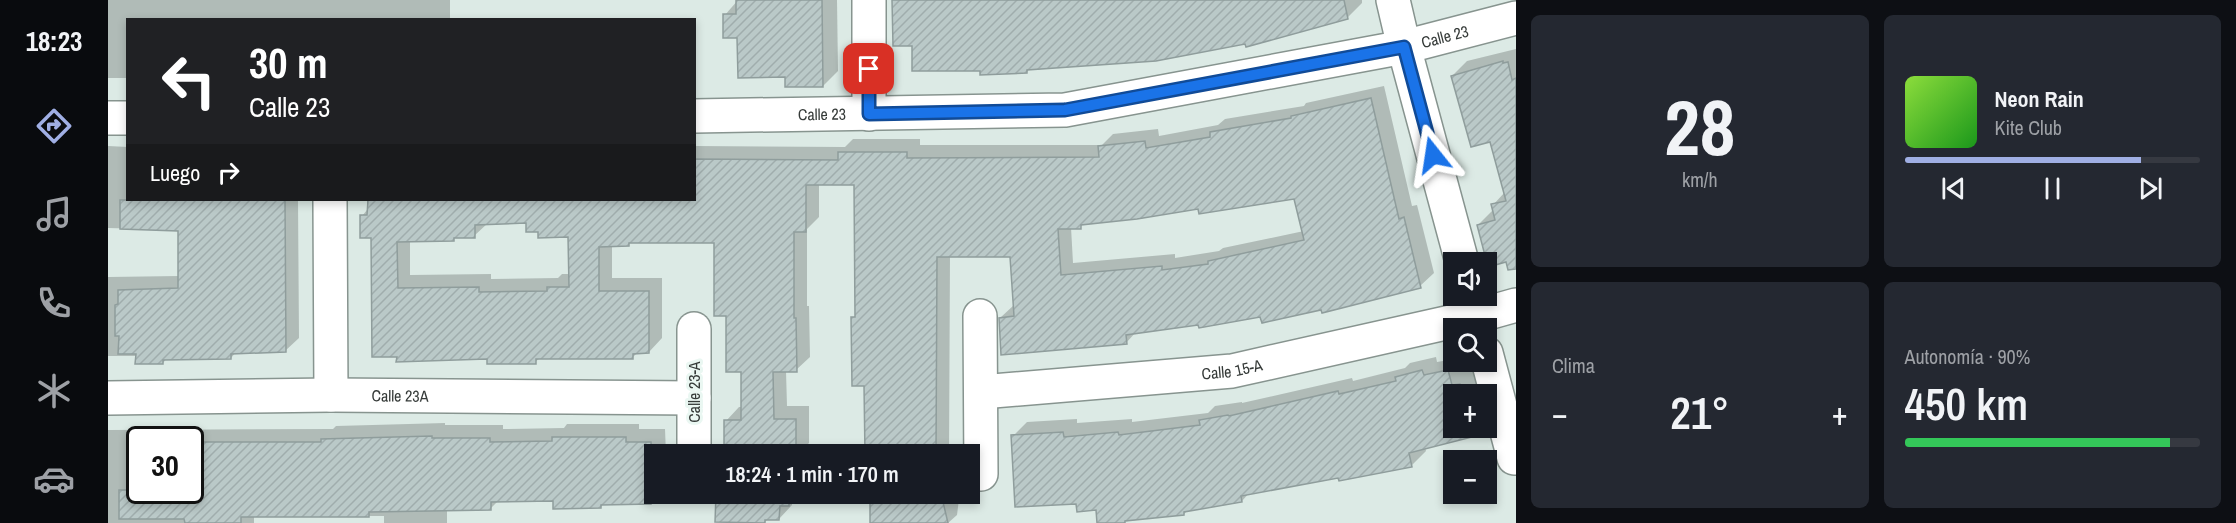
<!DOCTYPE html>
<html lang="es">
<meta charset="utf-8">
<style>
:root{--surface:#171b24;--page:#242831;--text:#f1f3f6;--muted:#9ea1a6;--line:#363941;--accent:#a0afe4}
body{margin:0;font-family:"Archivo Narrow",sans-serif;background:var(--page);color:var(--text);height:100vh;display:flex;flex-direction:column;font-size:22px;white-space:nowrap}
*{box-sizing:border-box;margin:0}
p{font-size:20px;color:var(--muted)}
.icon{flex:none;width:33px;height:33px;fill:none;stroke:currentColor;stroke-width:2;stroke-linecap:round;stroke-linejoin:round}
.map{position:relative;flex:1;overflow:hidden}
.sheet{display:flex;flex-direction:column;gap:15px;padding:15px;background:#0d0f14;width:720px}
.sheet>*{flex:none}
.hud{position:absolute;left:18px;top:18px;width:570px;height:183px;border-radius:0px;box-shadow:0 3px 9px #0003;background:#202124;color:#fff;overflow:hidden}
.tools{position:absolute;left:1335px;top:252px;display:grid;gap:12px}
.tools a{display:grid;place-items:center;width:54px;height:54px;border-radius:0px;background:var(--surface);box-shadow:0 3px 9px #0003;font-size:30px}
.speed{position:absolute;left:18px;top:426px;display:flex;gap:12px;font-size:30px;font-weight:700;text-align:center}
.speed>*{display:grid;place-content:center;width:78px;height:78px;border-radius:50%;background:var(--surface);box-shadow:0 3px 9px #0003;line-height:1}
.speed .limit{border:3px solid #111;border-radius:9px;background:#fff;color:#111}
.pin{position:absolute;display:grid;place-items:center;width:51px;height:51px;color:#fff;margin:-26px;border-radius:12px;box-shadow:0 3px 9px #0006}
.me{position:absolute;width:66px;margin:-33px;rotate:345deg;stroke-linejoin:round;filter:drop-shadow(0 0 4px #0008)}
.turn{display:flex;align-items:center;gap:21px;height:126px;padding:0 24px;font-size:27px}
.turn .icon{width:78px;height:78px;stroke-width:2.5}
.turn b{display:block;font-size:42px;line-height:51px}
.then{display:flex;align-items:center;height:57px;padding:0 24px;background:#0003;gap:12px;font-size:22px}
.big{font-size:45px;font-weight:600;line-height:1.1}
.sheet .widget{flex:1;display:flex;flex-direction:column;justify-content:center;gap:9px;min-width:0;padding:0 21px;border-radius:9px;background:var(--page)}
.sheet .dial{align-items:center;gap:0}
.dial b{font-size:78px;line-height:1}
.song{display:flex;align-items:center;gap:18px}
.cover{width:72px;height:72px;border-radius:9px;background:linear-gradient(135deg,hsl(90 70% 55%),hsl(120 70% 35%))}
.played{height:6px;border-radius:3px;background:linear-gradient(90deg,var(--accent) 80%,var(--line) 80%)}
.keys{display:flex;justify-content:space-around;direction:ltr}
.heat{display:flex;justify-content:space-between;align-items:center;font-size:33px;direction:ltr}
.charge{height:9px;border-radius:4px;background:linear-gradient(90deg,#34c759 90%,var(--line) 0)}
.sheet .tiles{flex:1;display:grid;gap:15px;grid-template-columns:repeat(2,1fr)}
.trip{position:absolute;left:536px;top:444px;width:336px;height:60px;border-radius:0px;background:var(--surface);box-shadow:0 3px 9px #0003;font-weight:600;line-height:60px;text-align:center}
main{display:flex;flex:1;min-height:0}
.tabs{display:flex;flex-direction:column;width:108px;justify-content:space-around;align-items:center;background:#090b0e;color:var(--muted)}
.tabs .icon{width:42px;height:42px}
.tabs .on{color:var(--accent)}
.tabs b{font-size:27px;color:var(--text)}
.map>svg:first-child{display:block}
.shadow{fill:#0003;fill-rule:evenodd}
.building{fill:url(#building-hatch);stroke:#8f9d9c;stroke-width:1.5;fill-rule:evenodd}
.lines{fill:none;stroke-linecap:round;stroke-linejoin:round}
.minor-casing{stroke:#87948f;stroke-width:36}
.minor{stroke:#fff;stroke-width:33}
.route-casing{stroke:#114b97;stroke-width:15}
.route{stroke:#1a73e8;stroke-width:10}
.labels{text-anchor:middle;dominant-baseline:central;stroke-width:6;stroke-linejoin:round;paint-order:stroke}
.street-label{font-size:16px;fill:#353a38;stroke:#eaf7f2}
</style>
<main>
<nav class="tabs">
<b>18:23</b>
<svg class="icon on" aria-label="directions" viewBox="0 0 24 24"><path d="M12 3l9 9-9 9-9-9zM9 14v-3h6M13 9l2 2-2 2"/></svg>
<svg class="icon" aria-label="music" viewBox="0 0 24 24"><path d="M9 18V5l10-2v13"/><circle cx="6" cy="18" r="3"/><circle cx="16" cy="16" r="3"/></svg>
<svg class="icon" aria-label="phone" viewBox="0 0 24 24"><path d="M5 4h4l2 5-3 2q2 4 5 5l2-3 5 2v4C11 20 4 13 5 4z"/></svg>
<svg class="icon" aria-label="climate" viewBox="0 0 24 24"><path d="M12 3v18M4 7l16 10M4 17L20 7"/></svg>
<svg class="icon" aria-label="car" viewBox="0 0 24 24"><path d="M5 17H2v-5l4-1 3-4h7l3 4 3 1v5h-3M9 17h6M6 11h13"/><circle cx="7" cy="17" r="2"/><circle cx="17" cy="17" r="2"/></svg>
</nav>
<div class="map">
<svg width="1408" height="523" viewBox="0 0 1408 523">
<defs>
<pattern id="building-hatch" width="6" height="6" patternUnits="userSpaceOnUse" patternTransform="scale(1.5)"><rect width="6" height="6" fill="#bac9c8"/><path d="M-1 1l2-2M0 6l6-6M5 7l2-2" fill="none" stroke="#a0adad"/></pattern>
</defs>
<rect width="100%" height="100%" fill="#dceae5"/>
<g class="shadow">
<path d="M 0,0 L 342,0 L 342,20 L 20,20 L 20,78 L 0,78 Z"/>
<path d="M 630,0 L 729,0 L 730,71 L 715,86 L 678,76 L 631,36 L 617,15 Z"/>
<path d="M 786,0 L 1254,0 L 1254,3 L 1239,18 L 1138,42 L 922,68 L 919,72 L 873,69 L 805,45 Z"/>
<path d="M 1408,49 L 1408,260 L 1381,265 L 1370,225 L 1386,209 L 1385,205 L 1397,192 L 1383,140 L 1344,76 L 1359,61 Z"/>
<path d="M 1276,86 L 1304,206 L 1309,205 L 1326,273 L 1312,286 L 1214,308 L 1028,332 L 1018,343 L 892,318 L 906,305 L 903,256 L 842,256 L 841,454 L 758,454 L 758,384 L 745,318 L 749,314 L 748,183 L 711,184 L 711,217 L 699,229 L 699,306 L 701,306 L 702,357 L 688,370 L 678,371 L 679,406 L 701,406 L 701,443 L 693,451 L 693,454 L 618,454 L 618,421 L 631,407 L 635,407 L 634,371 L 619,314 L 607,242 L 523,242 L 520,245 L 504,245 L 504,278 L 554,278 L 554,338 L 541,352 L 530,352 L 524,358 L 432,358 L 427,362 L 381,357 L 290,360 L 264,236 L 254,216 L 259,210 L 259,200 L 586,200 L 586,146 L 737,147 L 745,139 L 812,139 L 812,145 L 994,145 L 1005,134 L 1050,129 L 1051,136 L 1110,125 L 1117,119 L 1196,106 L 1198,103 ZM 1187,197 L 1196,231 L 1115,248 L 1111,251 L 1067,258 L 1067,254 L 965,263 L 963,227 L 972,227 L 976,223 L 1091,207 ZM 419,222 L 462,236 L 463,274 L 454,274 L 450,278 L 383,279 L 383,274 L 302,275 L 302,240 L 366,236 L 380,223 Z"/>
<path d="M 0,146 L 20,147 L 20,200 L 190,200 L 191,338 L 177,351 L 128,352 L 123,358 L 59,358 L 55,363 L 29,356 L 0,356 L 0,277 L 71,276 L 72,230 L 0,228 Z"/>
<path d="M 1328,357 L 1329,362 L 1346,359 L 1346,362 L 1354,362 L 1357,372 L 1366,371 L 1371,394 L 1346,394 L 1346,428 L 1371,428 L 1364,435 L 1317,447 L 1318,451 L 1304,465 L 1232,479 L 1232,477 L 1142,492 L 1134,501 L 1080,510 L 1076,514 L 1005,523 L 990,523 L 989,509 L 969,502 L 905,436 L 919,422 L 969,419 L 969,423 L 1024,419 L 1024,422 L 1100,413 L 1107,406 L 1134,402 L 1134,403 L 1244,378 L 1245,381 L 1297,368 L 1302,363 Z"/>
<path d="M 337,423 L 337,425 L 395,425 L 395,429 L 456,428 L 459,424 L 531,424 L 531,429 L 557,429 L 558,454 L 546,454 L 546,494 L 552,494 L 542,503 L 496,503 L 493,507 L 446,500 L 391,500 L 382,509 L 339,509 L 339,523 L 276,523 L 276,516 L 146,516 L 146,523 L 0,523 L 0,430 L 225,429 L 228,426 ZM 32,440 L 82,440 L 82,490 L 32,490 Z"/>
<path d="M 604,494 L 691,494 L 684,501 L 684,505 L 671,519 L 660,519 L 657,522 L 609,503 L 604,503 Z"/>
<path d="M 763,494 L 849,494 L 851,499 L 849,515 L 840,523 L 764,523 Z"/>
</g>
<g class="building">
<path d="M 628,0 L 714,0 L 715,87 L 677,87 L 677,77 L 630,78 L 629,38 L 615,38 L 615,14 L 628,14 Z"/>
<path d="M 784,0 L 1236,0 L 1240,19 L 1138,47 L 1137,44 L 1048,61 L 919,70 L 919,73 L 872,75 L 872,71 L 804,71 L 804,46 L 785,46 Z"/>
<path d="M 1395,61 L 1395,63 L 1400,62 L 1404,80 L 1408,78 L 1408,269 L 1400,270 L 1398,262 L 1380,267 L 1369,225 L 1387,220 L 1383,204 L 1398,201 L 1382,142 L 1363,147 L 1343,76 Z"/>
<path d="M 1263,98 L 1291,219 L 1296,217 L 1313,288 L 1214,313 L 1213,310 L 1154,323 L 1152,317 L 1091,328 L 1090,325 L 1018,335 L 1019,344 L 893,355 L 891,318 L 906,316 L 902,257 L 829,257 L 828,454 L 757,454 L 756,386 L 744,386 L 743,317 L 747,317 L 746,185 L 698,185 L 698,232 L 686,232 L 686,318 L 688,318 L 689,372 L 665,372 L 666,419 L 688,419 L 688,454 L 616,454 L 616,420 L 633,420 L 633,372 L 618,372 L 618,316 L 606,316 L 606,243 L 521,243 L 521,246 L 491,247 L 491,291 L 541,291 L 541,353 L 525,354 L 525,359 L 428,359 L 428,364 L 379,364 L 379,359 L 288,362 L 289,357 L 264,357 L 263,238 L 252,238 L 252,215 L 259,215 L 260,200 L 586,200 L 586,159 L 730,160 L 730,152 L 799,152 L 799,158 L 991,157 L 990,146 L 1037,141 L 1038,148 L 1102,137 L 1102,132 L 1183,118 L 1183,116 ZM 1186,199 L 1196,240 L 1100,261 L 1100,264 L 1054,270 L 1054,266 L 953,275 L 950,229 L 973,229 L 973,225 L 1029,219 L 1090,209 L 1091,214 ZM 418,223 L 418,232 L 430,232 L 430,238 L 460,237 L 461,287 L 439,287 L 439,291 L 371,292 L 371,287 L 290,288 L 289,242 L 346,241 L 346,238 L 367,238 L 367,225 Z"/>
<path d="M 12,200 L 177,200 L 178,352 L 123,354 L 123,359 L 55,360 L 55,364 L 27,364 L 28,354 L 10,354 L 11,336 L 7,336 L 7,305 L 10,304 L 10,290 L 70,288 L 70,231 L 12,229 Z"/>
<path d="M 1314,370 L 1316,375 L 1340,370 L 1344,385 L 1352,384 L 1355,394 L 1346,394 L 1346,428 L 1362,428 L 1364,437 L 1301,453 L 1304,467 L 1231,481 L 1230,478 L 1133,496 L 1134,502 L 1076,512 L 1076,515 L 1017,521 L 1017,523 L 989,523 L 988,510 L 969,512 L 968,504 L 907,507 L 903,435 L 955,432 L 956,437 L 1010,432 L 1011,435 L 1092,425 L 1091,420 L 1120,415 L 1121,416 L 1230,391 L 1231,394 L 1288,381 L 1287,377 Z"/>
<path d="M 324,436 L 324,438 L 382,438 L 382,442 L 444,441 L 444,437 L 518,437 L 518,442 L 543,442 L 544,460 L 546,460 L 546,493 L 543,493 L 543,504 L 493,505 L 493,508 L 445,509 L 445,501 L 383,502 L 383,510 L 261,512 L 261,517 L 133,517 L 133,523 L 77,523 L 76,519 L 11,519 L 11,490 L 82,490 L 82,442 L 213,442 L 213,439 Z"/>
<path d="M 608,494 L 681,494 L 681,506 L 672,506 L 671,520 L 657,520 L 657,523 L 607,522 Z"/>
<path d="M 762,494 L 830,494 L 835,502 L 840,523 L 762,523 Z"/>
</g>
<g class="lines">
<g class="minor-casing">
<g id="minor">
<path d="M 761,0 L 761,114"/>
<path d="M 1285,0 L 1296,47 L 1354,262"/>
<path id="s1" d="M 586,116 L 957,110 L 1296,47 L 1408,18"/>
<path d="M 0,118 L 20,118"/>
<path d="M 222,200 L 223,395"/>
<path d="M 872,316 L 873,474"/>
<path d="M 586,329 L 586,454"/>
<path d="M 1378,353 L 1406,458"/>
<path id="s2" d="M 873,392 L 1124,371 L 1369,316 L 1408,305"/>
<path id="s3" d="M 0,398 L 223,395 L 586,398"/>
</g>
</g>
<use href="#minor" class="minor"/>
</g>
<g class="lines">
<g class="route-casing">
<path id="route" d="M 761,69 L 761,114 L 957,110 L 1296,47 L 1325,155"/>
</g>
<use href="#route" class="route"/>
</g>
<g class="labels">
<g class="street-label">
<text stroke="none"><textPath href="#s1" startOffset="758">Calle 23</textPath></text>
<text stroke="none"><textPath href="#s1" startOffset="128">Calle 23</textPath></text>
<text stroke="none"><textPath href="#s2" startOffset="252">Calle 15-A</textPath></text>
<text transform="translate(586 392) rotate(-90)">Calle 23-A</text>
<text stroke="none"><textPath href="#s3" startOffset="292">Calle 23A</textPath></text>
</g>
</g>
</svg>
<div class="tools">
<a><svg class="icon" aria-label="sound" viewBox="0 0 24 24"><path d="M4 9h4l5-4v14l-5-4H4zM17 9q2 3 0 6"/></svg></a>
<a><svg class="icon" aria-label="search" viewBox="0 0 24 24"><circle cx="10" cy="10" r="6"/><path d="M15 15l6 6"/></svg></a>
<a>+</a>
<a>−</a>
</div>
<div class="speed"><div class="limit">30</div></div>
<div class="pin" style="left:761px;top:69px;background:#d93025"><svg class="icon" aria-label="arrive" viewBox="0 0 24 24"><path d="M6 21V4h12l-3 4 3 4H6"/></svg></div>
<svg class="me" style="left:1325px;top:155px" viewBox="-20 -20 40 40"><path d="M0-17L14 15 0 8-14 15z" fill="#1a73e8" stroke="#fff" stroke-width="4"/></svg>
<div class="trip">18:24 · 1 min · 170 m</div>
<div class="hud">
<div class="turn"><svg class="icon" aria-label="left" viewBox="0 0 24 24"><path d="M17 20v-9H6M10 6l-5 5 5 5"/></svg><div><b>30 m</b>Calle 23</div></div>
<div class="then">Luego<svg class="icon" aria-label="right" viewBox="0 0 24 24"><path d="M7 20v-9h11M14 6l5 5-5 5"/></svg></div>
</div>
</div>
<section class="sheet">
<div class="tiles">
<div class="widget dial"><b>28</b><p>km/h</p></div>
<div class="widget">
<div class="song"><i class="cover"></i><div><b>Neon Rain</b><p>Kite Club</p></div></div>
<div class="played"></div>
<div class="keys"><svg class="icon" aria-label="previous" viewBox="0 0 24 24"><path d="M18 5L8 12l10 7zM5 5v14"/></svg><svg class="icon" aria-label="pause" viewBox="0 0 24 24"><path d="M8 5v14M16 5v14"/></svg><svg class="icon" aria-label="next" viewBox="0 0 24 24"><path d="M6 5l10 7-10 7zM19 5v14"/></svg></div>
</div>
<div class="widget"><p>Clima</p>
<div class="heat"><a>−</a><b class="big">21°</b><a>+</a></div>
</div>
<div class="widget"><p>Autonomía · 90%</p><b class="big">450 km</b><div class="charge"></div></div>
</div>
</section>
</main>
